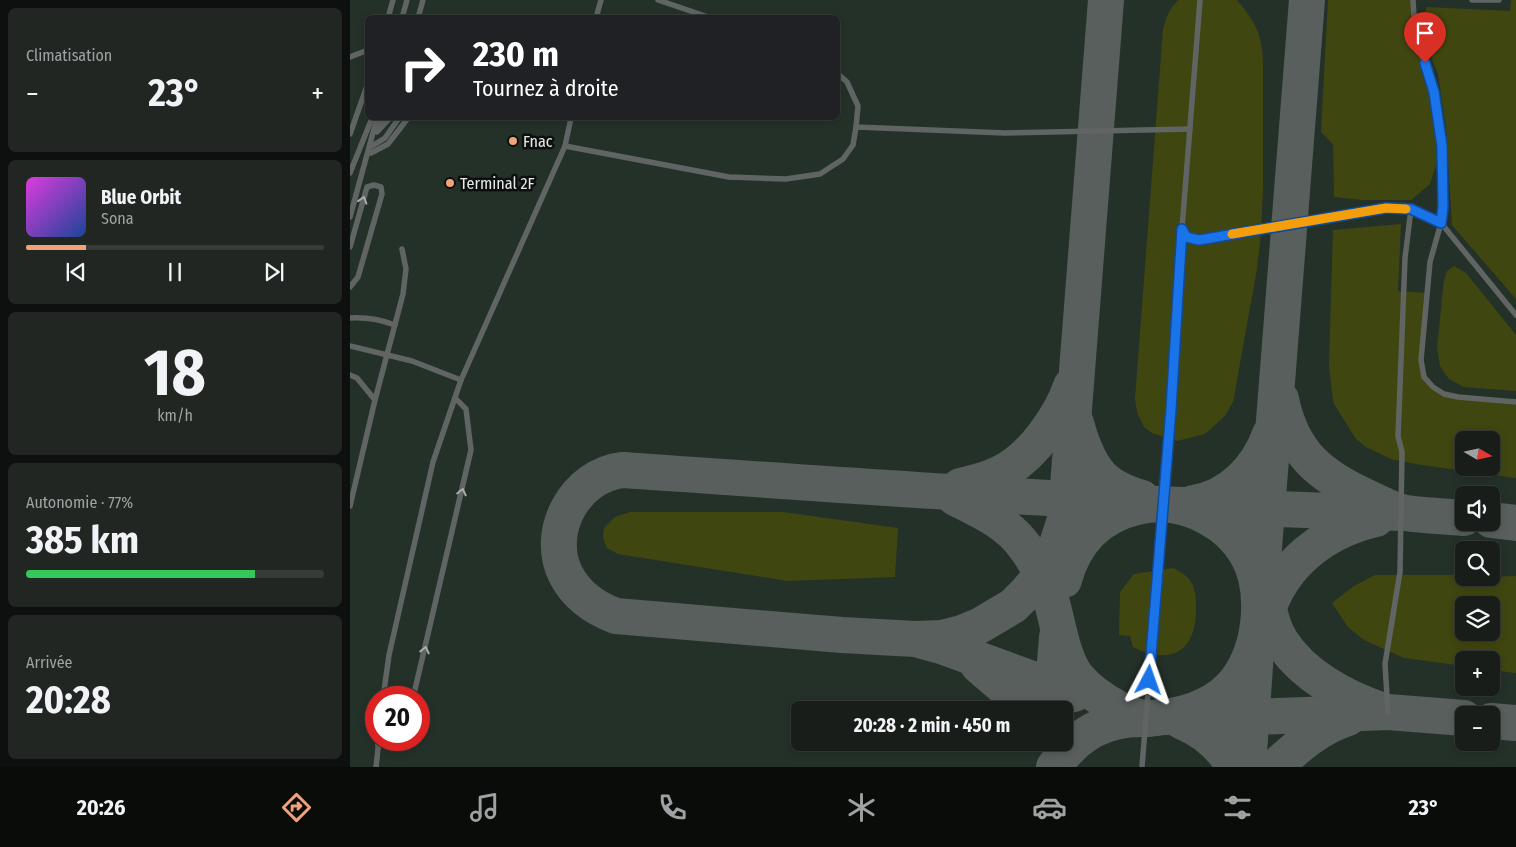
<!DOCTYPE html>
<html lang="fr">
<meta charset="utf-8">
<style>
:root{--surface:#181d1a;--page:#212623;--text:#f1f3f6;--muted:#9fa2a2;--line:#363b39;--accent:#f0a378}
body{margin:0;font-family:"Fira Sans Condensed",sans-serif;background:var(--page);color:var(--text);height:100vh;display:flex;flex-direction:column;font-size:19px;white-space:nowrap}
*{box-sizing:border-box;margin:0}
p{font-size:16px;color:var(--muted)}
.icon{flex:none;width:28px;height:28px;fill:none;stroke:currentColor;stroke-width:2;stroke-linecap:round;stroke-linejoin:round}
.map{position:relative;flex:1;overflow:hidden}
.side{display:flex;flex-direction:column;gap:8px;padding:8px;background:#0d100e;width:350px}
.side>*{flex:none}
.hud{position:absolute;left:15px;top:15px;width:475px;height:105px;border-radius:8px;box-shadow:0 2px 8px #0003,0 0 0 1px var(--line);background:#202124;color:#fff;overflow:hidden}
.needle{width:32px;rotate:99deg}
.fabs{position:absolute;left:1105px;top:431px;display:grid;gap:10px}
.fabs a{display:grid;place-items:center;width:45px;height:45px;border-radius:8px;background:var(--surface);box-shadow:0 2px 8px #0003,0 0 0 1px var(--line);font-size:25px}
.speed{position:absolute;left:15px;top:686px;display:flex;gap:10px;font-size:25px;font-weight:700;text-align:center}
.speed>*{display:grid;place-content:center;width:65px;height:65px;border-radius:50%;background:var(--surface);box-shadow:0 2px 8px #0003,0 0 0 1px var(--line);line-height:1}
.speed .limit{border:8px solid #d22;background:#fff;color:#111}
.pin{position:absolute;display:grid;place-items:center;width:42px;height:42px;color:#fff;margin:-51px -21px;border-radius:50% 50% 50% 0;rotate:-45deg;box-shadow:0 0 5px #0007}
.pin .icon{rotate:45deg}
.me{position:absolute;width:55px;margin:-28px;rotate:4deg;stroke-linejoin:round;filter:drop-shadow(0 0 4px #0008)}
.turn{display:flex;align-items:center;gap:18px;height:105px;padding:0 25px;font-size:22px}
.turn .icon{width:65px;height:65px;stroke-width:2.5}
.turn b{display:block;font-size:35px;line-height:42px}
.big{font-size:38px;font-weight:700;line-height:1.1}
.side .widget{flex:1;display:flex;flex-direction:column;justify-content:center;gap:8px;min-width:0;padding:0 18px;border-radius:8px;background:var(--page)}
.side .dial{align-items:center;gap:0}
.dial b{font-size:65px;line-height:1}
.song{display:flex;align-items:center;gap:15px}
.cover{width:60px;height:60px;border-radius:8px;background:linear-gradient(135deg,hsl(300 70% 55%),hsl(220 70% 35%))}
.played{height:5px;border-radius:2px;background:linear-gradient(90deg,var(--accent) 20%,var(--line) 20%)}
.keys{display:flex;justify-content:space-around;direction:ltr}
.heat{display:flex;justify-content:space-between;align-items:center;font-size:28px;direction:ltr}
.charge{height:8px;border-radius:4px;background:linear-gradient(90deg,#34c759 77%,var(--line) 0)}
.trip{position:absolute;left:441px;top:701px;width:282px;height:50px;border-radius:8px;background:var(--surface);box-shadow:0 2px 8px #0003,0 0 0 1px var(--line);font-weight:700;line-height:50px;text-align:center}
.menu{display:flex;height:80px;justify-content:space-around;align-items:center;background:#0a0c0a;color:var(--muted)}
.menu .icon{width:35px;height:35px}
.menu .active{color:var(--accent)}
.menu b{font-size:22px;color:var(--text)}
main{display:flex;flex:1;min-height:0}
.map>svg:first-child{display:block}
.built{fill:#243129;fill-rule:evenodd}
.green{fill:#404610;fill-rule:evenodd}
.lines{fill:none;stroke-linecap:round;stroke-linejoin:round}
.taxiway{stroke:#585f5c;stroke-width:36}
.service{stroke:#606564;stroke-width:5.5}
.oneway{stroke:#aaafad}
.route-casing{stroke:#114b97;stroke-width:12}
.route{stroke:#1a73e8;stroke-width:9}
.slow{stroke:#f59e0b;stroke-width:9}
.poi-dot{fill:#f0a378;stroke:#0c0f0d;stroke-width:2}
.labels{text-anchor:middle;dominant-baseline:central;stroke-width:5;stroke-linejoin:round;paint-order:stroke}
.poi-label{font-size:16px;fill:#e6ebe8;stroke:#0c0f0d;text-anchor:start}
</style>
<main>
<section class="side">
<div class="widget"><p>Climatisation</p>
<div class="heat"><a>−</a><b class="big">23°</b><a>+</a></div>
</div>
<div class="widget">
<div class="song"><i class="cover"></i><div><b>Blue Orbit</b><p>Sona</p></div></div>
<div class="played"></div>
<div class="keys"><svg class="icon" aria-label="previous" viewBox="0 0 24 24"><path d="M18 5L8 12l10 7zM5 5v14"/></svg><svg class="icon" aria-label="pause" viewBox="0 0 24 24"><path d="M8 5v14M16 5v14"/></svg><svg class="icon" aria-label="next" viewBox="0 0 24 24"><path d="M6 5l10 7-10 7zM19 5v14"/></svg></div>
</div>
<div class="widget dial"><b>18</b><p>km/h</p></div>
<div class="widget"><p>Autonomie · 77%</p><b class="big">385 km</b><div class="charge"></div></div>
<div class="widget"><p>Arrivée</p><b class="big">20:28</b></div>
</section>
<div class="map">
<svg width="1166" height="767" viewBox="0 0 1166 767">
<rect width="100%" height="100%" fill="#202723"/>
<path class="built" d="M 0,0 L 1166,0 L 1166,767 L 0,767 ZM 18,18 L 488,18 L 488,118 L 18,118 ZM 1114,440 L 1141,440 L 1141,468 L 1114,468 ZM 1114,495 L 1141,495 L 1141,522 L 1114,522 ZM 1114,550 L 1141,550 L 1141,578 L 1114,578 ZM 1114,605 L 1141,605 L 1141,632 L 1114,632 ZM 1114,660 L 1141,660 L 1141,688 L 1114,688 ZM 26,698 L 69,698 L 69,740 L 26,740 ZM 450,710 L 715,710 L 715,742 L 450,742 ZM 1114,715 L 1141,715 L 1141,742 L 1114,742 Z"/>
<g class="green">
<path d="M 829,0 L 887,0 C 906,23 912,34 913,64 L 913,189 L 911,233 L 907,269 L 883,402 L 875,416 L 855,434 L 827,441 L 802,433 L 794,427 L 787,412 L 785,399 L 813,29 C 816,18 819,8 829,0 Z"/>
<path d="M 978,0 L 1063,0 L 1065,34 L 1084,92 L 1092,146 L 1080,184 L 1061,200 L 1013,200 L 984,197 L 983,144 L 971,132 Z"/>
<path d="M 1161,0 L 1166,0 L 1166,299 L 1102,225 L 1096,128 L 1088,74 L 1072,36 L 1076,7 L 1160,11 Z"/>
<path d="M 1051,224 L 1048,291 L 1077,293 C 1075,316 1068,354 1074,375 C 1081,399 1144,402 1166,405 L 1166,478 L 1065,464 L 1041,459 L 1016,447 L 1006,439 L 984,404 L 982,393 L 979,365 L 983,230 ZM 1114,440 L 1141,440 L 1141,468 L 1114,468 Z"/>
<path d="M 1104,266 L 1116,273 L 1166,335 L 1166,391 L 1114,387 L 1099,379 L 1090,366 L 1087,348 L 1094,280 L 1097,271 Z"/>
<path d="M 280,512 L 433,512 L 548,528 L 545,577 L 438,581 L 268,554 L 257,548 L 253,538 L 254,528 L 265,517 Z"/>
<path d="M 823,568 C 830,572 837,575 841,582 C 846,590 846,600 846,609 C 846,652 821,666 783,647 L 780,636 L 769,635 L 770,592 L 784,574 Z"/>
<path d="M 1025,575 L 1114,575 L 1114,578 L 1166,576 L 1166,673 L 1141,670 L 1141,660 L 1114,660 L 1114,666 L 1054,658 L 1014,640 L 998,627 L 982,603 L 1004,586 ZM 1114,605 L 1141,605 L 1141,632 L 1114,632 Z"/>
</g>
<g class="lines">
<g class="taxiway">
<path d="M 931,399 C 942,454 971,477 1021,499 C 1032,504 1044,511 1056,513 C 1075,516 1095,516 1114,518"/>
<path d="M 726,423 C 730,439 739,464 751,476 C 761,487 779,494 792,498"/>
<path d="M 610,486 C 627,482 644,478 658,469 C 685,453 711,415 721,386"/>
<path d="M 605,498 C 631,511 657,522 675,547 C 687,563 697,583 702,603 C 708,624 713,659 727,677 C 738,690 752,700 767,708 C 775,711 788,718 796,718 C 801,719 807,717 812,717 C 841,714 869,703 887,680 C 912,646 917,588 896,553 C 887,538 874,526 859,518 C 836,505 812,501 787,507 C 748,516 724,542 714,580"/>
<path d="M 843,503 C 880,498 908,468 920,434"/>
<path d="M 716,516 L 706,547 L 692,574 L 676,593 L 663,606 L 629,626 L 612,633 L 592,638 L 565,639 L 492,635 L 266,616 C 244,608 227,596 216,575 C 194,532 225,475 273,470 C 533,488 794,507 1055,513"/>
<path d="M 1141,520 L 1166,523"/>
<path d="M 715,524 L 756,0"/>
<path d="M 911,586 L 957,0"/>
<path d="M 916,593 C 919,610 922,627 931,641 C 952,675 995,698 1031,710"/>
<path d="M 916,616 C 931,564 974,531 1026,519"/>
<path d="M 572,641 L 594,647 L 724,694"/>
<path d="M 628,665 L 657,690 L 671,710"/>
<path d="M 701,710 L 707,637"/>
<path d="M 876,718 L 1038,712 L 1114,718"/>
<path d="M 1141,721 L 1166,723"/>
<path d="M 704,767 C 727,734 755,718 795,719 C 804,719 813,716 822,717 C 826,718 830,720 833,722 C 855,731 872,746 884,767"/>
<path d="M 898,767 L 906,652"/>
<path d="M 925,767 C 947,747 969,727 998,718"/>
</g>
<g class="service">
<path d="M 308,0 L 361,18"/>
<path d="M 1063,0 L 1065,34 L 1084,92 L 1092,146 L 1093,207 L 1091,223 L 1166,315"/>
<path d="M 1122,0 L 1149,0"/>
<path d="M 38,18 L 43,0"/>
<path d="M 52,18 L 57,0"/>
<path d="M 68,18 L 73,0"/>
<path d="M 246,18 L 251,0"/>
<path d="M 0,57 L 18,50"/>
<path d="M 506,127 L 655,133 L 840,129"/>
<path d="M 27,130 L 32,118"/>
<path d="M 27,132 L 40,118"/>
<path d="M 0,134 L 18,83"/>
<path d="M 22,146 L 35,138 L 49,118"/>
<path d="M 215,146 L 379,177 L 436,179 L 470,174 L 493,159 L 503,145 L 506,127 L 508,106 L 497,82 L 488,74"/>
<path d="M 21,153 L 38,144 L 58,118"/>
<path d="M 0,173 L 22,118"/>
<path d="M 0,217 L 27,118"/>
<path d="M 833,230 L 836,237 L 849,240 L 1036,208 L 1061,209 L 1091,223 L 1080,262 L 1071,360 L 1074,377 L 1083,387 L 1094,394 L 1108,397 L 1166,402"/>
<path d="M 0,247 L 17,187 L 24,185 L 31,187 L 32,194 L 8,277 L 0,287"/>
<path d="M 0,318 C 17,317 29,319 45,325"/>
<path d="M 0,346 L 62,361 L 111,380"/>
<path d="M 0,375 L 7,378 L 25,400 L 0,506"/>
<path d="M 25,400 L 53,294 L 56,269 L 52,249"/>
<path d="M 33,698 L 39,655 L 83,462 L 111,380 L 215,146 L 221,118"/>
<path d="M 63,698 L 121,450 L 116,409 L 105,398"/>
<path d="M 1038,712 L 1035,664 L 1050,572 L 1052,452 L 1048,436 L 1049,412 L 1055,258 L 1061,209"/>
<path d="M 28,745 L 37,740"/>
<path d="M 26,767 L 29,740"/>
<path d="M 792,767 L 821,409 L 829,267 L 850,0"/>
</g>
</g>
<defs><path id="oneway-chevron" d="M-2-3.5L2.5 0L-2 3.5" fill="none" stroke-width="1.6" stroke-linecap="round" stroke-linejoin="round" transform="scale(1.25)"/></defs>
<g class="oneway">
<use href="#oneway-chevron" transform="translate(13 200) rotate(-73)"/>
<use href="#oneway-chevron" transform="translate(112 492) rotate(-77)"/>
<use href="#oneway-chevron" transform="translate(75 650) rotate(-77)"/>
</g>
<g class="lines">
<g class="route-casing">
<path id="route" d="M 799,680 L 821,409 L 832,229 L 836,237 L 849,240 L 1036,208 L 1061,209 L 1091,223 L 1093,207 L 1092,146 L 1084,92 L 1075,63"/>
</g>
<use href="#route" class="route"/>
<path class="slow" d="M 882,234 L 1036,208 L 1056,209"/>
</g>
<g class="poi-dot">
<circle cx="163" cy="141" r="5"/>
<circle cx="100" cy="183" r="5"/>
</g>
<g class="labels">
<g class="poi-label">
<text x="173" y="141">Fnac</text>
<text x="110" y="183">Terminal 2F</text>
</g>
</g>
</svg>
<div class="fabs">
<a><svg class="needle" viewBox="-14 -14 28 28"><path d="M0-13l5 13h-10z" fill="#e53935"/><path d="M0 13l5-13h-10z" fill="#9fa2a2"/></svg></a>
<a><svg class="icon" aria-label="sound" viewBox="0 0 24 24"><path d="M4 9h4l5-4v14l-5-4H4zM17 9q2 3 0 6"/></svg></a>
<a><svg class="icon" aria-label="search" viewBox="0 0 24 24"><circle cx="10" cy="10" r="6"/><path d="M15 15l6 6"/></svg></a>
<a><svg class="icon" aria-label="layers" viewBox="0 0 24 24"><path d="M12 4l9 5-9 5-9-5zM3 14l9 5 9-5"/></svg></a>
<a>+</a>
<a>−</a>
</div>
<div class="speed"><div class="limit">20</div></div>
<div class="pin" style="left:1075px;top:63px;background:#d93025"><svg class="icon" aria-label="arrive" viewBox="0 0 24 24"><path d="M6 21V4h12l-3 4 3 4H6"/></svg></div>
<svg class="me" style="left:799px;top:680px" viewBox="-20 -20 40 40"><path d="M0-17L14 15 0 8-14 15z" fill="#1a73e8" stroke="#fff" stroke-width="4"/></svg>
<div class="trip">20:28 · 2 min · 450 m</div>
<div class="hud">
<div class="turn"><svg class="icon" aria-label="right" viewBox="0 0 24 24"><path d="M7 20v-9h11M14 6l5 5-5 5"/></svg><div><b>230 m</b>Tournez à droite</div></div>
</div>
</div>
</main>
<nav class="menu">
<b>20:26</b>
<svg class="icon active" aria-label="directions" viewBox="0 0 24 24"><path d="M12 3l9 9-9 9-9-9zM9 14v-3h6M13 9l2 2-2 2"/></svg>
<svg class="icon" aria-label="music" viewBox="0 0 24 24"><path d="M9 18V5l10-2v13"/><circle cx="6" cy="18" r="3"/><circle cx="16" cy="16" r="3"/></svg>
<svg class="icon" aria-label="phone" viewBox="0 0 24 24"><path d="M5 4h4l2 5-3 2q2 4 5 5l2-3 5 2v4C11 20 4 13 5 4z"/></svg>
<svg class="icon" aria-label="climate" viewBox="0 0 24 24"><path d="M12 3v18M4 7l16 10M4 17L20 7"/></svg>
<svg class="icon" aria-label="car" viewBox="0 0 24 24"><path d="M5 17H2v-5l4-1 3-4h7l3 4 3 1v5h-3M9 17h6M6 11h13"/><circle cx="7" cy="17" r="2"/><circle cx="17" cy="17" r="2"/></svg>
<svg class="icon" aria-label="filters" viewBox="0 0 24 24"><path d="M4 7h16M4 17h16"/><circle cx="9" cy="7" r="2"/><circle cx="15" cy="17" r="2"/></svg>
<b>23°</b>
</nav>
